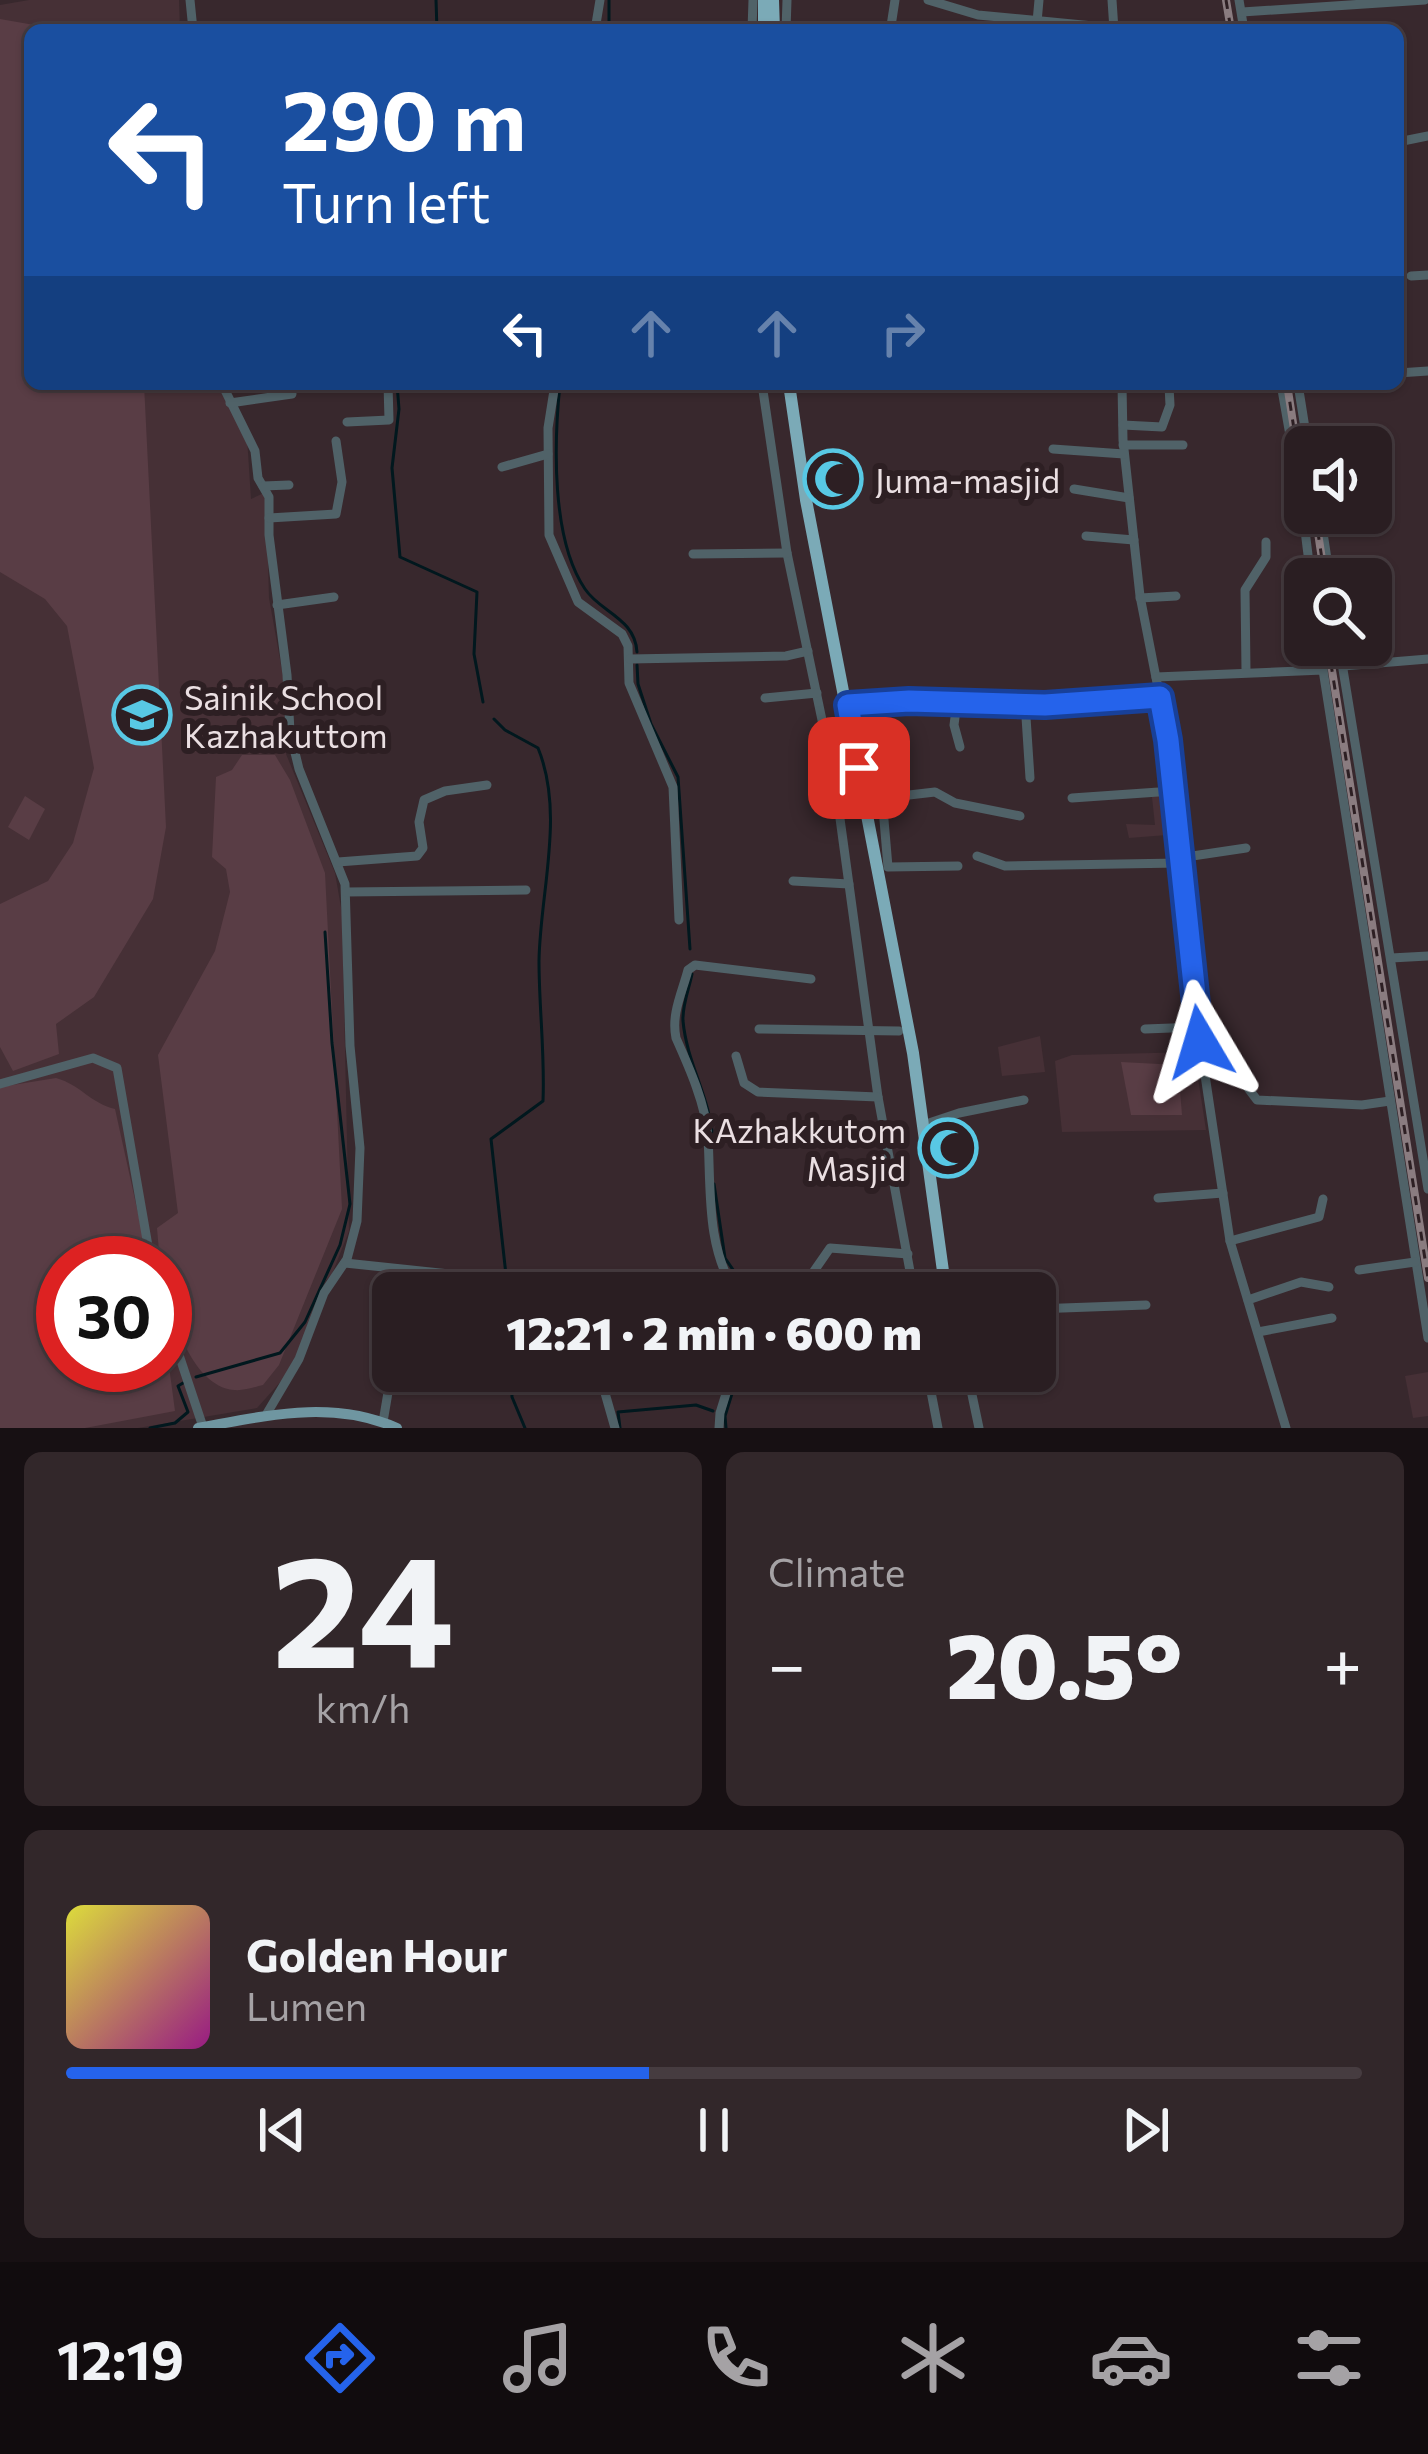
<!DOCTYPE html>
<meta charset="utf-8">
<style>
:root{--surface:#2a1e22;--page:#32272a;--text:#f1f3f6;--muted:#a5a2a5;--line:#463c40;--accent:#2563eb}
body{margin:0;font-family:Commissioner,sans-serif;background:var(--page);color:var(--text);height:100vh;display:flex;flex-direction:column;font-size:45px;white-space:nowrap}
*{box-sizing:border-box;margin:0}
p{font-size:39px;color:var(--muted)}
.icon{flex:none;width:66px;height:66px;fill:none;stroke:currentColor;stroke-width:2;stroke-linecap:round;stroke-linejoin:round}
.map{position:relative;height:1428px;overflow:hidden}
.side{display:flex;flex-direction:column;gap:24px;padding:24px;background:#171013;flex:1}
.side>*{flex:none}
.top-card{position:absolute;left:24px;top:24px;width:1380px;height:366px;border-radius:18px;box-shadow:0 3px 9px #0004,0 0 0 3px var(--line);background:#1a4fa0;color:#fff;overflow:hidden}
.buttons{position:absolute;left:1284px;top:426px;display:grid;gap:24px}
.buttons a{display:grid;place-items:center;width:108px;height:108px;border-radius:18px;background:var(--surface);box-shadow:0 3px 9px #0004,0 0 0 3px var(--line);font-size:60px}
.speed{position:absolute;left:36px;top:1236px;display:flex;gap:24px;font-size:60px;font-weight:700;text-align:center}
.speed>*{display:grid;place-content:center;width:156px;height:156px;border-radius:50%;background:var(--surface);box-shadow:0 3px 9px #0004,0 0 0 3px var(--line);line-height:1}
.speed .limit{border:18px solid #d22;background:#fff;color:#111}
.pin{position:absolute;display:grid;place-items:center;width:102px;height:102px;color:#fff;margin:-51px;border-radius:24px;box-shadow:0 6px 18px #0006}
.me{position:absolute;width:132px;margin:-66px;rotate:353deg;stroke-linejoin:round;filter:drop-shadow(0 0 9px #0008)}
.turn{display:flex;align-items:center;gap:42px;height:252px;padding:0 60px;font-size:54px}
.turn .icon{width:156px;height:156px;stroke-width:2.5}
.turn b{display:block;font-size:84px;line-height:102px}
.lanes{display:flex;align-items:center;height:114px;padding:0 60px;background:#0003;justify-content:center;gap:60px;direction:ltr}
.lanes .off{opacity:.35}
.big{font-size:90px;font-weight:800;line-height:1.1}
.side .tile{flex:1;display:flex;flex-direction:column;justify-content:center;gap:18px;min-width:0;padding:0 42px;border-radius:18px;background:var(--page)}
.side .dial{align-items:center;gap:0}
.dial b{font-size:156px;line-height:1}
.song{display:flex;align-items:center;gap:36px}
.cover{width:144px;height:144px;border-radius:18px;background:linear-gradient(135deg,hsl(60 70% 55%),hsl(310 70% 35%))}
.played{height:12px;border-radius:6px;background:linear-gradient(90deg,var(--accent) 45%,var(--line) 45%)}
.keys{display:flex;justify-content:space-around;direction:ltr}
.heat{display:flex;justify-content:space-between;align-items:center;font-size:66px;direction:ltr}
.side .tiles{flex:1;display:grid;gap:24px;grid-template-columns:1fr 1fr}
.tile:last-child{grid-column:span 2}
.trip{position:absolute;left:372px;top:1272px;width:684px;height:120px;border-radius:18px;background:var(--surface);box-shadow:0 3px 9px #0004,0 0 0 3px var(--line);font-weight:800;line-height:120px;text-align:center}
.dock{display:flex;height:192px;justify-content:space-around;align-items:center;background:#110c0e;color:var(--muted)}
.dock .icon{width:84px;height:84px}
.dock .active{color:var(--accent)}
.dock b{font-size:54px;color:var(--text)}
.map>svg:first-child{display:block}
.built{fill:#463036;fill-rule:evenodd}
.green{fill:#593d45}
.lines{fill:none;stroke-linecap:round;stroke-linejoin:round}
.stream{stroke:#01181e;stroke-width:3}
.minor{stroke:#506268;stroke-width:9}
.major{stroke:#6f96a1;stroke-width:10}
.highway{stroke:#7baab7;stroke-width:12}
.rail-casing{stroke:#8a7c80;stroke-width:8}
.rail{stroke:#2d1f23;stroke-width:3;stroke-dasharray:9;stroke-linecap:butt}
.route-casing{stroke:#184099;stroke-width:30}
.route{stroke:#2563eb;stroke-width:21}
.labels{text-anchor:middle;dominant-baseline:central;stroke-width:12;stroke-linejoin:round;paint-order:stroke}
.poi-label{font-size:33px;fill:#eadfe2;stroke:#2d1f23;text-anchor:start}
</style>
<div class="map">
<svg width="1428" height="1428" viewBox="0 0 1428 1428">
<rect width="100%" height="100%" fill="#38282d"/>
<g class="built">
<path d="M 29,0 L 179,0 L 180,30 L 30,30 L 30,384 L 223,384 L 247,437 L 251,499 L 266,492 L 269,598 L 283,676 L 286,754 L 335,873 L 342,913 L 349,1231 L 332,1274 L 319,1288 L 301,1347 L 283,1379 L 257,1408 L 138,1428 L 0,1428 L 0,5 ZM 63,1263 L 165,1263 L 165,1365 L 63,1365 Z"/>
<path d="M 1163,795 L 1167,835 L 1129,838 L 1126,824 L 1155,825 L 1152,797 Z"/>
<path d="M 1040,1036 L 1045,1072 L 1002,1076 L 998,1047 Z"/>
<path d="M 1194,1052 L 1206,1130 L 1062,1132 L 1055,1061 L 1072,1055 Z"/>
<path d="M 1428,1372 L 1428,1416 L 1413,1418 L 1405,1376 Z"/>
</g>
<g class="green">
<path d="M 0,19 L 63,30 L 30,30 L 30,384 L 144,384 L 166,827 L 153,899 L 94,997 L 56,1024 L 59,1054 L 13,1071 L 0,1047 L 0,904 L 48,881 L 73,843 L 94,768 L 67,626 L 45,599 L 0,572 Z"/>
<path d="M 242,755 L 275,755 L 290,780 L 325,873 L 342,1209 L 279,1365 L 263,1385 C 255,1387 243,1391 234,1390 C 188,1386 165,1301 165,1263 L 160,1263 L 157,1228 L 178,1213 L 158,1055 L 215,951 L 230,892 L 226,869 L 212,857 L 216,777 L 232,770 Z"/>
<path d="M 25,796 L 45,809 L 29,840 L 8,827 Z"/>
<path d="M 1121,1062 L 1178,1065 L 1182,1115 L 1131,1115 Z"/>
<path d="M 56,1078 C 81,1085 90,1103 115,1109 L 149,1263 L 63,1263 L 63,1365 L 165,1365 L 165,1336 L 175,1411 L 85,1428 L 0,1428 L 0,1087 Z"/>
</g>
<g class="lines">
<g class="stream">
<path d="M 436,0 L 437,30"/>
<path d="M 609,0 L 609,30"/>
<path d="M 397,384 L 399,409 L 392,468 L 400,557 L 477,592 L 474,654 L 483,702"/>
<path d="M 560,384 C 554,442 551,539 585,589 C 600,612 635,618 637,652"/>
<path d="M 637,665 L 638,684 L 651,724 L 678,777 L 690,949"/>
<path d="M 494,719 L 505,730 L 538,748 C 565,814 540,892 539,961 C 539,1008 545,1054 543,1101 L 491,1139 L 508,1293"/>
<path d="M 692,974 C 689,989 682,1006 683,1021 C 687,1065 712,1100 713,1144"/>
<path d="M 714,1184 L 725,1258 L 749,1293"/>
<path d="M 511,1371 L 512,1397 L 525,1428"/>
<path d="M 196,1377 L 280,1353 L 305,1322 L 340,1245 L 350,1204 L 332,1043 L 325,932"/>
<path d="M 150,1428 L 175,1423 L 188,1412 L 178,1386 L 183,1383"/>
<path d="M 620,1428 L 618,1412 L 696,1405 L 713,1411"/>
<path d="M 726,1428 L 725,1416 L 739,1371"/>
</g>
<g class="minor">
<path d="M 190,0 L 193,30"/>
<path d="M 928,0 L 978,15 L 1114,28"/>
<path d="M 1112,0 L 1114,30"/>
<path d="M 1239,0 L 1244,30"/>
<path d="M 1242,12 L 1425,0"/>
<path d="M 1037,22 L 1039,0"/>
<path d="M 891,26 L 895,0"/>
<path d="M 595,30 L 600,0"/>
<path d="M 752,30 L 753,0"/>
<path d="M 786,30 L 787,0"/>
<path d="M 1398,142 L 1428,136"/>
<path d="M 1411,276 L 1428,275"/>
<path d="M 1398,373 L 1428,371"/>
<path d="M 222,384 L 255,451 L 258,478 L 269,497 L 269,535 L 287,675 L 290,732 L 299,769 L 345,884 L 350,1046 L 360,1148 L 357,1221 L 347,1259 L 324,1293 L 299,1359 L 266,1415"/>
<path d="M 555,384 L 548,428 L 549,535 L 578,602 L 622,634 L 628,646 L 629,683 L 673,787 L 679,920"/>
<path d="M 762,384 L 787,553 L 835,782 L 878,1097 L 914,1293"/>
<path d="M 1122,384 L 1123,440 L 1140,596 L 1168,739 L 1200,1042 L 1230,1241 L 1286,1428"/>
<path d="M 1281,384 L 1301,498 L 1311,579"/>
<path d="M 1298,384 L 1308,447"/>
<path d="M 1122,386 L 1224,386"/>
<path d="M 230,403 L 292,394"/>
<path d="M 347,422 L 389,420 L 388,384"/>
<path d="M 1123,425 L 1162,427 L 1170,405 L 1169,386"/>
<path d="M 1123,445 L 1183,445"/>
<path d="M 1053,449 L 1124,454"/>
<path d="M 502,467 L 548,454"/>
<path d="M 263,486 L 289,485"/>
<path d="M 1074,489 L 1129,498"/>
<path d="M 1320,513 L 1330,579"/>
<path d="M 269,518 L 336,514 L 342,482 L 336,441"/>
<path d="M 1086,536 L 1134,540"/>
<path d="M 693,554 L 787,553"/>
<path d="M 1140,598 L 1176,596"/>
<path d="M 277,605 L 334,597"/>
<path d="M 1319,645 L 1323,670"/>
<path d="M 1339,645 L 1428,1189"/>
<path d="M 630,659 L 786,656 L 808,651"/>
<path d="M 1343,666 L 1428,659"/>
<path d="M 1246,671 L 1245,590 L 1266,557 L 1266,542"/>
<path d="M 1156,677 L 1323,670 L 1428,1338"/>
<path d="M 765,698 L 817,693"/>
<path d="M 957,702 L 954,725 L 960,747"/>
<path d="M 1025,702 L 1030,778"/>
<path d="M 874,703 L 888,867 L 958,866"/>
<path d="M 847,705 L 909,701 L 1045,705 L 1160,697"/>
<path d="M 883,798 L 935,792 L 955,803 L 1020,816"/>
<path d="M 1072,798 L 1173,791"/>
<path d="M 977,856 L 1005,866 L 1179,863"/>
<path d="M 1179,858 L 1246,848"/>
<path d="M 338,862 L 417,856 L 423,848 L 419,822 L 424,800 L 445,791 L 487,785"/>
<path d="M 793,881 L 849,884"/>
<path d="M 346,892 L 526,890"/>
<path d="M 1391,958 L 1428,956"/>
<path d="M 759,1029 L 899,1031"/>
<path d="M 1145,1029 L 1198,1027"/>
<path d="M 736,1056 L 744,1083 L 758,1092 L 878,1097"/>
<path d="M 0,1084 L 93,1058 L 117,1068 L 151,1263"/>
<path d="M 1248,1088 L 1257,1100 L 1362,1105 L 1390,1101"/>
<path d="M 923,1125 L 959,1113 L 1024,1100"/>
<path d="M 1158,1198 L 1223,1193"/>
<path d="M 1230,1241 L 1319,1217 L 1323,1199"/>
<path d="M 345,1263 L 478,1277"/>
<path d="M 1359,1270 L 1415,1262"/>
<path d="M 814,1271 L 830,1248 L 908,1254"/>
<path d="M 736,1293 C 706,1247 711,1190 708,1137 C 706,1105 689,1067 676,1038 C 671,1014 682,993 688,970 L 695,965 L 811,979"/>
<path d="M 835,1293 L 840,1290 L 914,1292"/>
<path d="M 1248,1300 L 1301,1282 L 1329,1287"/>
<path d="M 1035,1309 L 1146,1305"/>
<path d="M 165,1313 L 203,1427"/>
<path d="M 1258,1332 L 1332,1318"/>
<path d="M 927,1371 L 938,1428"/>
<path d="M 967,1371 L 979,1428"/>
<path d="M 603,1386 L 615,1428"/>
<path d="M 383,1422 L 393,1363"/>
<path d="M 719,1428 L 720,1413 L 733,1371"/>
</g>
<path class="major" d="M 198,1428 C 265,1416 331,1399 397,1428"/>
<g class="highway">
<path d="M 773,0 L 774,30"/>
<path d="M 764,30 L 764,0"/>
<path d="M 789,384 L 806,500 L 913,1053 L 946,1293"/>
</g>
<g class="rail-casing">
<g id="rail">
<path d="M 1226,0 L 1231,30"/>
<path d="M 1287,384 L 1305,500"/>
<path d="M 1315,513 L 1325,579"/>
<path d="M 1328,645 L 1428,1278"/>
</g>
</g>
<use href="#rail" class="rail"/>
</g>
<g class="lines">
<g class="route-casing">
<path id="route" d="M 859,768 L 848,705 L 909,701 L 1045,705 L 1160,697 L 1168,740 L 1200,1042"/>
</g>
<use href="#route" class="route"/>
</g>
<defs>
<g id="mosque-ring" transform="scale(3)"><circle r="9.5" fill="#2d1f23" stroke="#58c8e4" stroke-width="1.5"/><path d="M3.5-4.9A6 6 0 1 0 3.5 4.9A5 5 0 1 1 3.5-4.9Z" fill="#58c8e4"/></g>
<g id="school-ring" transform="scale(3)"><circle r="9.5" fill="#2d1f23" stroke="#58c8e4" stroke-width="1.5"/><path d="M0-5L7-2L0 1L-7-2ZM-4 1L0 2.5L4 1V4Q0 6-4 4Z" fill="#58c8e4"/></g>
</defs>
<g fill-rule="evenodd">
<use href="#mosque-ring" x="833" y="479"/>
<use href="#school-ring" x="142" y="715"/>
<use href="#mosque-ring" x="948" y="1148"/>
</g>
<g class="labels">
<g class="poi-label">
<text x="875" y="479">Juma-masjid</text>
<text x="184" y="696">Sainik School<tspan x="184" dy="38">Kazhakuttom</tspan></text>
<text x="906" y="1129" text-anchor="end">KAzhakkutom<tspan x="906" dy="38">Masjid</tspan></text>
</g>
</g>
</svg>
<div class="buttons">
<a><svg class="icon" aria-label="sound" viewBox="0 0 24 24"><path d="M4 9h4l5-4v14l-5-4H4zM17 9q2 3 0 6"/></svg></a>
<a><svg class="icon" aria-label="search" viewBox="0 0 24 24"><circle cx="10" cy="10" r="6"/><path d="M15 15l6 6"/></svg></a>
</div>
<div class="speed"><div class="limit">30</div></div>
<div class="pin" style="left:859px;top:768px;background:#d93025"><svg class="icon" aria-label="arrive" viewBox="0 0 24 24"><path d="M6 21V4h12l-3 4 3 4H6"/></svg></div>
<svg class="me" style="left:1200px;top:1042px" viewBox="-20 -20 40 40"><path d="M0-17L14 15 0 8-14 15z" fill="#2563eb" stroke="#fff" stroke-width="4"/></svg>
<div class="trip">12:21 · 2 min · 600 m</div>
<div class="top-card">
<div class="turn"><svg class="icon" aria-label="left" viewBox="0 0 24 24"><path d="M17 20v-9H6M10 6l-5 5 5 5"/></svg><div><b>290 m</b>Turn left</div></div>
<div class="lanes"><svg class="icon" aria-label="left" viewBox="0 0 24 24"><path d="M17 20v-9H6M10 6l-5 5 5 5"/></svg><svg class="icon off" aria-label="ahead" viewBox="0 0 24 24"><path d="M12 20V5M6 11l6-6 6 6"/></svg><svg class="icon off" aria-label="ahead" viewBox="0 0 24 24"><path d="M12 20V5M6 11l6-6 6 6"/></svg><svg class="icon off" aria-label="right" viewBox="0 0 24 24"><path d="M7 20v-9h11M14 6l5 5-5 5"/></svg></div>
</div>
</div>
<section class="side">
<div class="tiles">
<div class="tile dial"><b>24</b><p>km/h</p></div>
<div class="tile"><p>Climate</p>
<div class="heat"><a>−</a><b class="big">20.5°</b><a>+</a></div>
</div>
<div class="tile">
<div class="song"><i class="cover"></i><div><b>Golden Hour</b><p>Lumen</p></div></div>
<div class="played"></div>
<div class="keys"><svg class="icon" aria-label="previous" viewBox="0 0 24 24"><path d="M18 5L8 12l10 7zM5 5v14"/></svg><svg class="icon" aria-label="pause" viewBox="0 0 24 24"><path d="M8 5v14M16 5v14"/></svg><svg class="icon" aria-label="next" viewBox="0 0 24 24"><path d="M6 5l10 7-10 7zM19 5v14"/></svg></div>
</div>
</div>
</section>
<nav class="dock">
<b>12:19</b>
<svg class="icon active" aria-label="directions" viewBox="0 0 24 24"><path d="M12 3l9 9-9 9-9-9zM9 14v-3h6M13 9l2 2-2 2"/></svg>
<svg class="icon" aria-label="music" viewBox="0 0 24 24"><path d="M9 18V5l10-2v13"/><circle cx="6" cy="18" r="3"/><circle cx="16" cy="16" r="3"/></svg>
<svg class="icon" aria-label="phone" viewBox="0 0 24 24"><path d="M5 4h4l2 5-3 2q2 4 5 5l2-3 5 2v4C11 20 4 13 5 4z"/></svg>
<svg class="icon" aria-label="climate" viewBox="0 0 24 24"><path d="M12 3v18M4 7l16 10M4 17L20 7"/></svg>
<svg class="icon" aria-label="car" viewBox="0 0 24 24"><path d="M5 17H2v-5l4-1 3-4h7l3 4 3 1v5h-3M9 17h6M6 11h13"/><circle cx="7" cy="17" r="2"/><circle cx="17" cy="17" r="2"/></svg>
<svg class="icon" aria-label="filters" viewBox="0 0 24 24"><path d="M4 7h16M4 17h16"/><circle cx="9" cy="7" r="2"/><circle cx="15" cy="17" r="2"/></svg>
</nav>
